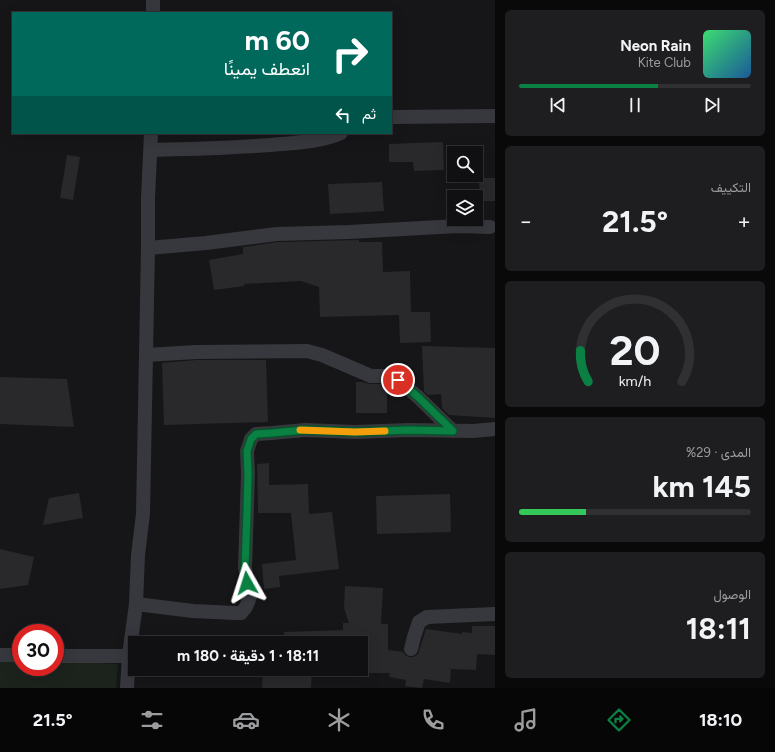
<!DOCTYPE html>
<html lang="ar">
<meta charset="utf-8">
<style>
:root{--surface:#101012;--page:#1e1e20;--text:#f1f3f6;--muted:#9c9d9f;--line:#303032;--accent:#0b8043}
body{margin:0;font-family:Figtree,Vazirmatn,sans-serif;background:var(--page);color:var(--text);direction:rtl;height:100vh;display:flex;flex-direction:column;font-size:15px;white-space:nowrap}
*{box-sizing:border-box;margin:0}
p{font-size:13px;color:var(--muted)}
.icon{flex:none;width:22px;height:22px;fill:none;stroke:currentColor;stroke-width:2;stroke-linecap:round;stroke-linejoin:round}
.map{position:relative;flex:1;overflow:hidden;direction:ltr}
.sheet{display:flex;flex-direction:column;gap:10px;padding:10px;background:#09090a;width:280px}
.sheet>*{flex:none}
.banner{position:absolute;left:12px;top:12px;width:380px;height:122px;border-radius:0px;box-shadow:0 4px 16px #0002,0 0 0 1px var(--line);direction:rtl;background:#00695c;color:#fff;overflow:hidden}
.controls{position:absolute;left:447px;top:146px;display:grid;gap:8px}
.controls a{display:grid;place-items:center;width:36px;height:36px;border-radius:0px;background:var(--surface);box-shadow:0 4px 16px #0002,0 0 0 1px var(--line);font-size:20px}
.speed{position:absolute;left:12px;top:624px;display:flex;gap:8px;font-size:20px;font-weight:700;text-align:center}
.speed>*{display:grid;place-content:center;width:52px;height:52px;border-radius:50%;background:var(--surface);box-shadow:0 4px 16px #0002,0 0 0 1px var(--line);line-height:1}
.speed .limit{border:6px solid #d22;background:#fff;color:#111}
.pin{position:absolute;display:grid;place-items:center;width:34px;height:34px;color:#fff;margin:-17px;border:2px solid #fff;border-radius:50%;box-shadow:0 1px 4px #0007}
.me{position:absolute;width:44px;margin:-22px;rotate:354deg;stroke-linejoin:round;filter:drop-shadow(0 0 3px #0008)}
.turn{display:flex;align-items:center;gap:14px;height:84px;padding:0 16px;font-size:18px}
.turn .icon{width:52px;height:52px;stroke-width:2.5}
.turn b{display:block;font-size:28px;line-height:34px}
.then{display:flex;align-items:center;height:38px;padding:0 16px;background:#0003;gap:8px;font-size:15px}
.big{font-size:30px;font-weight:700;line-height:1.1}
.sheet .tile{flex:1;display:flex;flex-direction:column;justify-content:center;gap:6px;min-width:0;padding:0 14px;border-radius:6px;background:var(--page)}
.sheet .dial{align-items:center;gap:0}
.dial svg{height:104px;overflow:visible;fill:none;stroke:var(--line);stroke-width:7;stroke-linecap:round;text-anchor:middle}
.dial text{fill:var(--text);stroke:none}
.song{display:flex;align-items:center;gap:12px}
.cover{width:48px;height:48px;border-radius:6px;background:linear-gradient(135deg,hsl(140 70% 55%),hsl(210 70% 35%))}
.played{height:4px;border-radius:2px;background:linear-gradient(90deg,var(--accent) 60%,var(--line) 60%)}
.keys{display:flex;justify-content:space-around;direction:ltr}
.heat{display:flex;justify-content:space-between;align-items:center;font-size:22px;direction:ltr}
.charge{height:6px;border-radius:3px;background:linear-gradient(90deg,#34c759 29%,var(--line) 0)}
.trip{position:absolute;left:128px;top:636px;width:240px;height:40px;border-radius:0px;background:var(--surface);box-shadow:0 4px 16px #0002,0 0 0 1px var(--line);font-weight:700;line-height:40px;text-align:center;direction:rtl}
.tab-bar{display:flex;height:64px;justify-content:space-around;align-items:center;background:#060607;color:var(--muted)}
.tab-bar .icon{width:28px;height:28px}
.tab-bar .on{color:var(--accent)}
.tab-bar b{font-size:18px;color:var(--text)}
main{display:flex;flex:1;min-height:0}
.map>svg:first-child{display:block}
.green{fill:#1c231d}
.building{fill:#29292c}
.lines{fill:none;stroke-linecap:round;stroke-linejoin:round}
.minor{stroke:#37383d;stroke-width:14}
.route-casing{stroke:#07532c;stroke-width:10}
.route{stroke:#0b8043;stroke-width:7}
.slow{stroke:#f59e0b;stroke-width:7}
</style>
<main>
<section class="sheet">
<div class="tile">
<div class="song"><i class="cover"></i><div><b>Neon Rain</b><p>Kite Club</p></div></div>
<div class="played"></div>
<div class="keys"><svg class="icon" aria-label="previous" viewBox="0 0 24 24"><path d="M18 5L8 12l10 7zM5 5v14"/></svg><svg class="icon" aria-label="pause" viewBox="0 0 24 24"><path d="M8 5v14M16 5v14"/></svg><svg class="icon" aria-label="next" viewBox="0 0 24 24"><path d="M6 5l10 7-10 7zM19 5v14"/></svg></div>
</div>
<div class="tile"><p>التكييف</p>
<div class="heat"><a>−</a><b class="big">21.5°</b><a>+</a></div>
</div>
<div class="tile dial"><svg viewBox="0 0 100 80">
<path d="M14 69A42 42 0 1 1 86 69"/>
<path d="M14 69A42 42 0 0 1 8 45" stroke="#0b8043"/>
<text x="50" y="56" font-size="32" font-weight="700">20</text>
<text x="50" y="72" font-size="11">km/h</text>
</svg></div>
<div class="tile"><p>المدى · 29%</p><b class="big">145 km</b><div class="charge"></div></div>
<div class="tile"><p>الوصول</p><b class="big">18:11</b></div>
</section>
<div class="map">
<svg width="495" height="688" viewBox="0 0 495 688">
<rect width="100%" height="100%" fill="#161618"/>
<path class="green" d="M 0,660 L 21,661 L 21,667 L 55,667 L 55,661 L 118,664 L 116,688 L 0,688 Z"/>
<g class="building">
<path d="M 443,142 L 444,170 L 414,171 L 413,162 L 389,162 L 389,144 Z"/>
<path d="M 67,155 L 80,157 L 73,200 L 60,198 Z"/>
<path d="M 479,178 L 495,178 L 495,201 L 480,201 Z"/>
<path d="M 382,182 L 384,211 L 330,214 L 328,184 Z"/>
<path d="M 359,240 L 359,242 L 382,242 L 383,272 L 410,271 L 411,312 L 430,312 L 431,342 L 400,343 L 399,315 L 320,317 L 319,287 L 301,281 L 244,284 L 244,286 L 214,290 L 209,260 L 243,254 L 243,247 L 278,242 Z"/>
<path d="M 422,346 L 495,348 L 495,418 L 449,415 L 442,408 L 441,394 L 428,395 L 424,391 Z"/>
<path d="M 196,360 L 266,360 L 268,422 L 164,425 L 162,363 Z"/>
<path d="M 0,377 L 67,379 L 74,427 L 0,424 Z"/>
<path d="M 356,382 L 362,382 L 371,384 L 387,384 L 387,413 L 356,413 Z"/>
<path d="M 269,463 L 269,485 L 308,484 L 309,514 L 332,512 L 339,569 L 279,576 L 280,587 L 264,589 L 262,564 L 296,560 L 291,513 L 258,513 L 257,464 Z"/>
<path d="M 79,493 L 83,518 L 43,525 L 49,498 Z"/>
<path d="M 450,494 L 451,532 L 377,534 L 376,496 Z"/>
<path d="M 0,549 L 34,557 L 28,585 L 0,589 Z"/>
<path d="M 345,586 L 383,588 L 381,624 L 388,624 L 388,650 L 403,652 L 405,655 L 409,657 L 413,657 L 418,654 L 426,629 L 462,634 L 462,632 L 472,633 L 472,626 L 495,626 L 495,655 L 477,654 L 476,670 L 451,669 L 450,683 L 424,679 L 422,688 L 405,686 L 406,680 L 389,677 L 390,673 L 361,673 L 361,643 L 284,643 L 284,632 L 343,630 L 343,623 L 349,623 L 344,608 Z"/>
<path d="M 263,669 L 312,669 L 311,688 L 262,688 Z"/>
</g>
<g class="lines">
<g class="minor">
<path d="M 153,13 L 153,0"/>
<path d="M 391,117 L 495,116"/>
<path d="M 151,150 C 191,149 231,148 271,145 C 292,143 322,142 341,133"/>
<path d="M 148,248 L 206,243 L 277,234 L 349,232 L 458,226 L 490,227"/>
<path d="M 146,355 L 196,352 L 307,351 L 322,355 L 371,376 L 392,376 L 398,380 L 417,396 L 453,431"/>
<path d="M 136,604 L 193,611 L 235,613 L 241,613 L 246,607 L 250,597 L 245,568 L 248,474 L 247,451 L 251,439 L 256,434 L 272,433 L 305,430 L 355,432 L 409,430 L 473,431 L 495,429"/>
<path d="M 411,649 L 414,637 L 419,622 L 427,617 L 495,614"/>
<path d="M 0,655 L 21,655"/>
<path d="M 55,656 L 129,656"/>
<path d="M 127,688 L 129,656 L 136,604 L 138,555 L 143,514 L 148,248 L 148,198 L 151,133"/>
</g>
</g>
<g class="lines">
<g class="route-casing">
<path id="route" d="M 247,583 L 245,568 L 247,513 L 248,474 L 247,451 L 251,439 L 256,434 L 272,433 L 305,430 L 355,432 L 409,430 L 453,431 L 417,396 L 398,380"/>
</g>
<use href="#route" class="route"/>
<path class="slow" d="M 300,430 L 355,432 L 385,431"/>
</g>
</svg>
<div class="controls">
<a><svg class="icon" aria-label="search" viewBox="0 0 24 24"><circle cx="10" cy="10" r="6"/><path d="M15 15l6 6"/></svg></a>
<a><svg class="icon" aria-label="layers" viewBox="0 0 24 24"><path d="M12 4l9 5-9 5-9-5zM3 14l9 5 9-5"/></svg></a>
</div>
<div class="speed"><div class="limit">30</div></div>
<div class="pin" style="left:398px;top:380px;background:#d93025"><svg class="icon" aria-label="arrive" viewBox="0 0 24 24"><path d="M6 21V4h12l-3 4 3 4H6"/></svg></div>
<svg class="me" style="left:247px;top:583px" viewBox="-20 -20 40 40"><path d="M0-17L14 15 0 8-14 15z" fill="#0b8043" stroke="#fff" stroke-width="4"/></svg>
<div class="trip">18:11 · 1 دقيقة · 180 m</div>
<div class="banner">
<div class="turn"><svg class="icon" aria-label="right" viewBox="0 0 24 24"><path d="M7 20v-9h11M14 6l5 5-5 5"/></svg><div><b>60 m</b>انعطف يمينًا</div></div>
<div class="then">ثم<svg class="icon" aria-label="left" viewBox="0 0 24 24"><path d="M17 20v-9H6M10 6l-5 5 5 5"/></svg></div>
</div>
</div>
</main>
<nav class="tab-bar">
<b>18:10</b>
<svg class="icon on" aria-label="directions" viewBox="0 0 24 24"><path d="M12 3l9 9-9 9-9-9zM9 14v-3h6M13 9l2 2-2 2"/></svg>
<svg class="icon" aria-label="music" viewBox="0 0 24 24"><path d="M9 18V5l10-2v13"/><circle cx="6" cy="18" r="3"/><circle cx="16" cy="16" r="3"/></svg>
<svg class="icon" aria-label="phone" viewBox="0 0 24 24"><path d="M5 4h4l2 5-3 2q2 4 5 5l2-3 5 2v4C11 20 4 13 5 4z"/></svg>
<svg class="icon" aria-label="climate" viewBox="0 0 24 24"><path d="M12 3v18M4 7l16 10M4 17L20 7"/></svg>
<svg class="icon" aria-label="car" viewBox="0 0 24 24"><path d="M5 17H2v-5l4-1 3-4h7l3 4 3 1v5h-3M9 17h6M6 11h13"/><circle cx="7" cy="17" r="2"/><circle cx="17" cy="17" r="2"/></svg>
<svg class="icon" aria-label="filters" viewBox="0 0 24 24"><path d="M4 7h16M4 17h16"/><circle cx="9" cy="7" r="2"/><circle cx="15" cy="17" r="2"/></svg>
<b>21.5°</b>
</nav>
